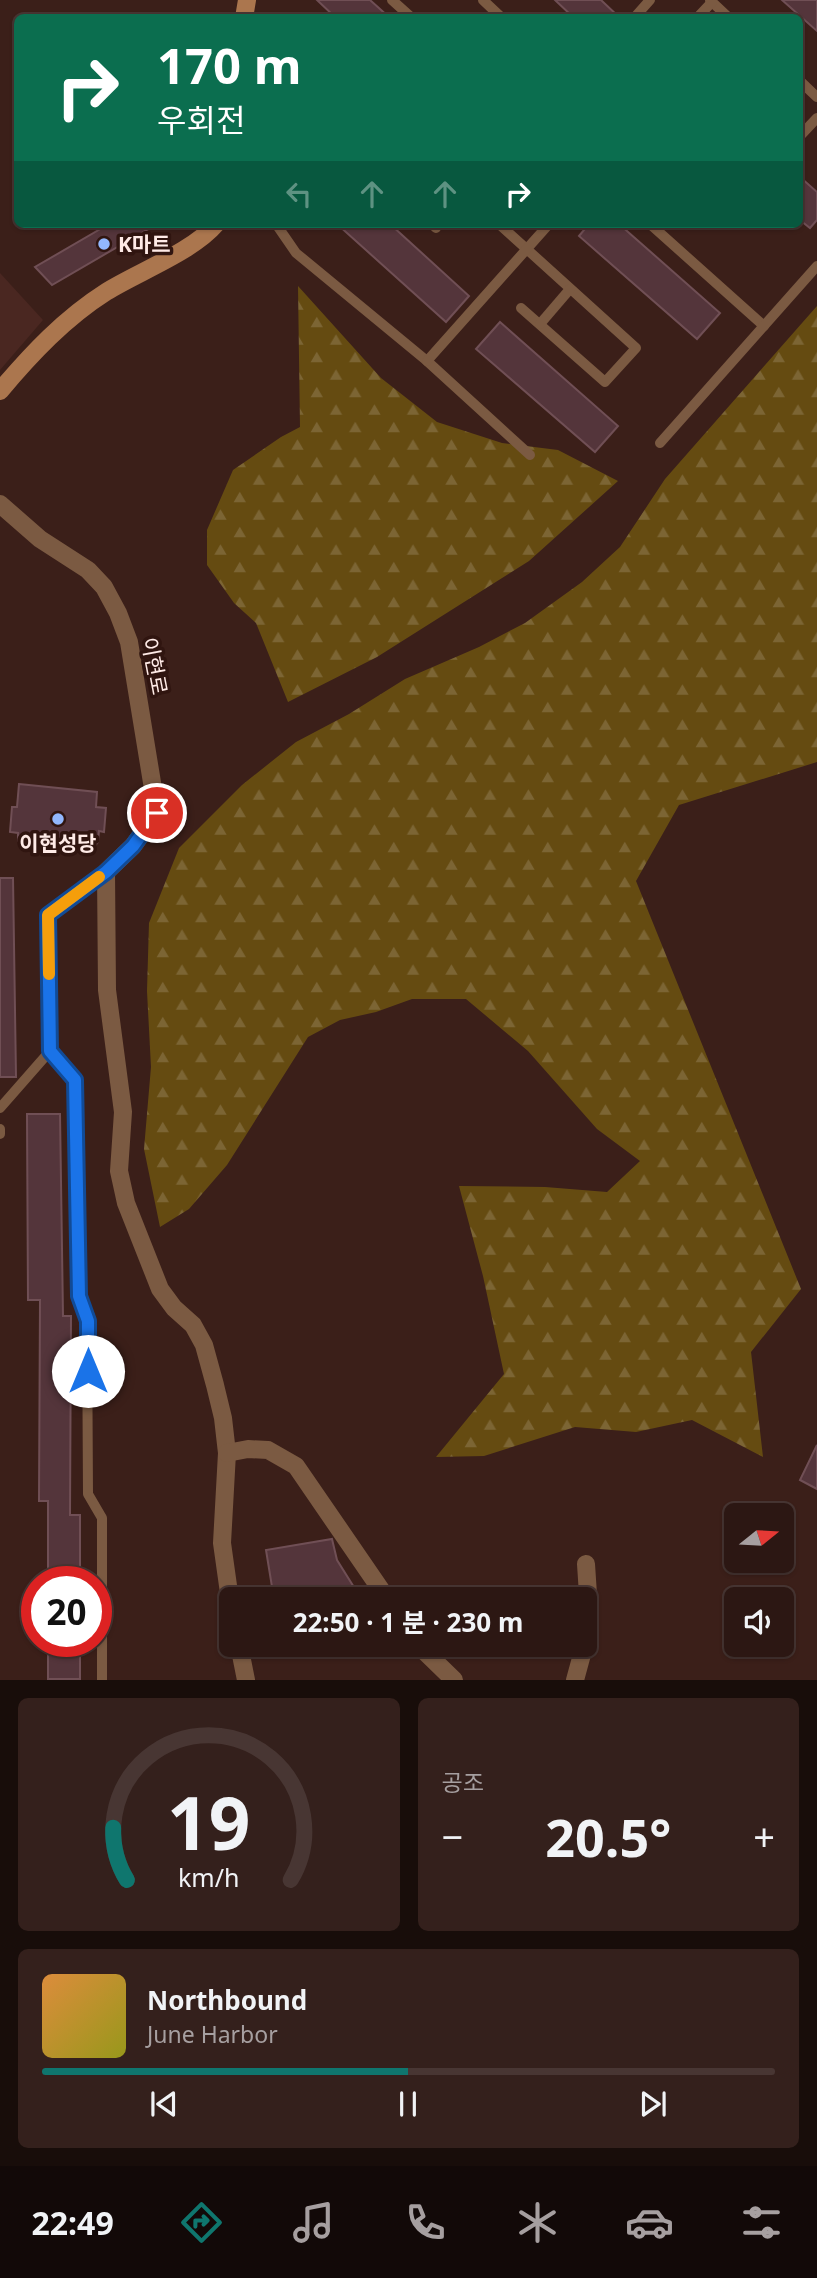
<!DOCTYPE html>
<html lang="ko">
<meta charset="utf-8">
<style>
:root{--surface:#2c1713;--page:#34201c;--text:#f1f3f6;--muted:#a69fa0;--line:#483633;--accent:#0f766e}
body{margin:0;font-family:"Noto Sans","Noto Sans KR",sans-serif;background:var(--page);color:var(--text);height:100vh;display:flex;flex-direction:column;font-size:26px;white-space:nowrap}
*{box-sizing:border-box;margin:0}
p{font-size:23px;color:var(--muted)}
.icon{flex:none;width:38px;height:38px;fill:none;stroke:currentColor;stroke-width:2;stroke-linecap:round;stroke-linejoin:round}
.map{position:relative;height:1680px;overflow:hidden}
.sheet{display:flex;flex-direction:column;gap:18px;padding:18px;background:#180d0a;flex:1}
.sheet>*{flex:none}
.top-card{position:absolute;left:14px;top:14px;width:789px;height:214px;border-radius:10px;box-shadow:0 2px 5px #0004,0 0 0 2px var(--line);background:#0b6e4f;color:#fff;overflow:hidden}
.needle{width:46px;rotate:72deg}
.buttons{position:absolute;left:724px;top:1503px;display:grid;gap:14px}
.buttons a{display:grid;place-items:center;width:70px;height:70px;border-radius:10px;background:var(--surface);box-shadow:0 2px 5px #0004,0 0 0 2px var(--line);font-size:35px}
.speed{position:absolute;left:21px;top:1566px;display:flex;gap:14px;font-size:35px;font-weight:700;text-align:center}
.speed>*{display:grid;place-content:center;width:91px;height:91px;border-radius:50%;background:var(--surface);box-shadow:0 2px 5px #0004,0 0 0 2px var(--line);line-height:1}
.speed .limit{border:10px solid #d22;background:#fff;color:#111}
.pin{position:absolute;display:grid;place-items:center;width:60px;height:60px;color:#fff;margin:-30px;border:4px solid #fff;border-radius:50%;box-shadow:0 2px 7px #0007}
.me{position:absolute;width:77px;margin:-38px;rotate:0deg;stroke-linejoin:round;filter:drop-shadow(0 0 5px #0008)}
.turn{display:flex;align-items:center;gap:24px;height:147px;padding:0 28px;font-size:32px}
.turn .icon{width:91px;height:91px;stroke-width:2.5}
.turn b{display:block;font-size:49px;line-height:60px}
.lanes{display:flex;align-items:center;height:66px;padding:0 28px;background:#0003;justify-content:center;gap:35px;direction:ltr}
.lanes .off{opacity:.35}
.big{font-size:52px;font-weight:700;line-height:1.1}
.sheet .widget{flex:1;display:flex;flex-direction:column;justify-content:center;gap:10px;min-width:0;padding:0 24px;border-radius:10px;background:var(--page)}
.sheet .dial{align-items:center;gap:0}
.dial svg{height:182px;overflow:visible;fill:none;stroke:var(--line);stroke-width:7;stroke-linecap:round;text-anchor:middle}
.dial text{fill:var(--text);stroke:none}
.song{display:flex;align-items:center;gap:21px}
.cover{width:84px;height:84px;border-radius:10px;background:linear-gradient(135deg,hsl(30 70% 55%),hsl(60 70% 35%))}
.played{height:7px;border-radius:4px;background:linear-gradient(90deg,var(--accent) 50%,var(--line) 50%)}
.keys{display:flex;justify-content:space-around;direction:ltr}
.heat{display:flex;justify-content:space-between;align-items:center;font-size:38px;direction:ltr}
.sheet .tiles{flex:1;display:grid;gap:18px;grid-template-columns:1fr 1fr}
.widget:last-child{grid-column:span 2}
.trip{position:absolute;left:219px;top:1587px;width:378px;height:70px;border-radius:10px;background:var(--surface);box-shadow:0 2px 5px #0004,0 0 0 2px var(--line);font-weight:700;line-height:70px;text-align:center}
.dock{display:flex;height:112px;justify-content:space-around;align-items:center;background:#120908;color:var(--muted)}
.dock .icon{width:49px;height:49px}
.dock .current{color:var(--accent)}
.dock b{font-size:32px;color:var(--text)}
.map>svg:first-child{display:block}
.built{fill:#4a2721}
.forest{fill:url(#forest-firs)}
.building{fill:#54353b;stroke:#704f55;stroke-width:2}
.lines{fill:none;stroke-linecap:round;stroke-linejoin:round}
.lane{stroke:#7b5a42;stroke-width:10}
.street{stroke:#7b5a42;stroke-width:18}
.secondary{stroke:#ab764e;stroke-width:18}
.route-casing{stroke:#114b97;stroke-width:18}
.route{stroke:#1a73e8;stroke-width:12}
.slow{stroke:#f59e0b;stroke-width:12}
.poi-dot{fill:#92b7fd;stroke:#301510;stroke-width:2.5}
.labels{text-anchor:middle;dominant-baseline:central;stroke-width:7;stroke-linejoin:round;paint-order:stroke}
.poi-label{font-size:21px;font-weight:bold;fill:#ffebe7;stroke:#301510;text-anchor:start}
.street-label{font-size:21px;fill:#ffebe7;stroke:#301510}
</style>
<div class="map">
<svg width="817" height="1680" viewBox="0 0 817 1680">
<defs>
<pattern id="forest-firs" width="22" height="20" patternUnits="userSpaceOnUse" patternTransform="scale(1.75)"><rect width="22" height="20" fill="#654b11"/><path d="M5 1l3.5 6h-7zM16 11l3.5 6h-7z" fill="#7c6534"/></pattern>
</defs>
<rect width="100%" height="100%" fill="#3b1f19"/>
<path class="built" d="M 0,273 L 43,320 L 0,370 Z"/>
<g class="forest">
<path d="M 298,286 L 381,378 L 437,422 L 502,443 L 558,450 L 618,481 L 529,561 L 377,657 L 288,702 L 256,623 L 234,603 L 207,565 L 207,530 L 233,470 L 281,437 L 300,427 Z"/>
<path d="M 817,306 L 817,762 L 679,805 L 636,881 L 801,1289 L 751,1352 L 763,1457 L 692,1420 L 636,1432 L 575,1427 L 484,1456 L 436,1457 L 504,1374 L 483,1276 L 459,1186 L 545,1187 L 607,1192 L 640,1161 L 597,1129 L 528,1051 L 466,999 L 412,999 L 376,1012 L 340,1020 L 308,1037 L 227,1165 L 189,1209 L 160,1227 L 144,1149 L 151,1067 L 147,991 L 149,923 L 179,848 L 242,785 L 296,742 L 349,714 L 405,679 L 479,647 L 525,623 L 582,582 L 620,547 L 665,479 Z"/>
</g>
<g class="building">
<path d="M 317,0 L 370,0 L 390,18 L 336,18 Z"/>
<path d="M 555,0 L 601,0 L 620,18 L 574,18 Z"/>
<path d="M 782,0 L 817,0 L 817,31 Z"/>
<path d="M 800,177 L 817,192 L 817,220 L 810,228 L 800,220 Z"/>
<path d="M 109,224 L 157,224 L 52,285 L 35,267 Z"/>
<path d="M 337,224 L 390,224 L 469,296 L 446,322 Z"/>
<path d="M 589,224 L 619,224 L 720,313 L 697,339 L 579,236 Z"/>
<path d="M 500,322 L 618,426 L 595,452 L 476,349 Z"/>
<path d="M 19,784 L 97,792 L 96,807 L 106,808 L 104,832 L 99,831 L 98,842 L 92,849 L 18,841 L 18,833 L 10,832 L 12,807 L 17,807 Z"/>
<path d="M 0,878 L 13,878 L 16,1077 L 0,1077 Z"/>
<path d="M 27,1114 L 60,1114 L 63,1316 L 71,1316 L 70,1515 L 80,1515 L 80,1582 L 48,1582 L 48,1501 L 39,1501 L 40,1300 L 28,1300 Z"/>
<path d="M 817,1445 L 817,1489 L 800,1480 Z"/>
<path d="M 332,1539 L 337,1560 L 362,1600 L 304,1600 L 298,1589 L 273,1593 L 266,1550 Z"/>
<rect x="48" y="1642" width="32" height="37"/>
</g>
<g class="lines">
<g class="lane">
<path d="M 392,0 L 412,18"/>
<path d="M 483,0 L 502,18"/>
<path d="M 710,0 L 729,18"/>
<path d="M 634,18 L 650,0"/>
<path d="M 697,18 L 712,2"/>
<path d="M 800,81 L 817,97"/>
<path d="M 800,136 L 817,118"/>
<path d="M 276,224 L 296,253 L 427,361 L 530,455"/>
<path d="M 432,224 L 436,228"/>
<path d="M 499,224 L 636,348 L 605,382 L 521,308"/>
<path d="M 650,224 L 764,326"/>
<path d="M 540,324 L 570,289"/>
<path d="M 427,361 L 549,224"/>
<path d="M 660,443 L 817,266"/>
<path d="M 50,1051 L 75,1080 L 79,1296 L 87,1321 L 88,1494 L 102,1518 L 102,1680"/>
<path d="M 0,1108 L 50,1051 L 48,915 L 106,872"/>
<path d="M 0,1129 L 0,1134"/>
</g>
<g class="street">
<path d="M 0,504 L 40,539 L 88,570 L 104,587 L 118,613 L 129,642 L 157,813 L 133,846 L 106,872 L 107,990 L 123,1112 L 119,1171 L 126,1203 L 160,1289 L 174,1308 L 193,1325 L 204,1345 L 215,1385 L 223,1418 L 227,1453 L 222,1543 L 231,1607"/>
<path d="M 227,1453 L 248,1449 L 268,1450 L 296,1466 L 388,1600"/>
<path d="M 239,1645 L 246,1680"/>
<path d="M 418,1645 L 454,1680"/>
<path d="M 575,1680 L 590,1625 L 586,1564"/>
</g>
<g class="secondary">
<path d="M 244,18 L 247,0"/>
<path d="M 0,391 C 31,354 65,318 106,292 C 138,272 192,252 216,224"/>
</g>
</g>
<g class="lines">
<g class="route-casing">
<path id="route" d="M 88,1371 L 88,1321 L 79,1296 L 75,1080 L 50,1051 L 48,915 L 106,872 L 133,846 L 157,813"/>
</g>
<use href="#route" class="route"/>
<path class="slow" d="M 49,974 L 48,915 L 99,877"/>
</g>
<g class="poi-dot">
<circle cx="104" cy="244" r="7"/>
<circle cx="58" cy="819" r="7"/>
</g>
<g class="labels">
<g class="poi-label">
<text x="118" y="244">K마트</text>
<text x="58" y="843" text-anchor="middle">이현성당</text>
</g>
<g class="street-label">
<text transform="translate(155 666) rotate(79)">이현로</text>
</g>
</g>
</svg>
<div class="buttons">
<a><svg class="needle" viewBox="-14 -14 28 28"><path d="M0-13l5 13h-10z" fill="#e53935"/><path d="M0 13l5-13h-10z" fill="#a69fa0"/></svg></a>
<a><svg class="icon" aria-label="sound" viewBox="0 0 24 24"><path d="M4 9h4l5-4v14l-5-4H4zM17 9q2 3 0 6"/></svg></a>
</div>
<div class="speed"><div class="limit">20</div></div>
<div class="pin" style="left:157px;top:813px;background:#d93025"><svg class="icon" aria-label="arrive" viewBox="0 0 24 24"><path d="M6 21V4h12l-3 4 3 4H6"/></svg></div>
<svg class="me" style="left:88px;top:1371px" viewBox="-20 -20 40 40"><circle r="19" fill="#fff"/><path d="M0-13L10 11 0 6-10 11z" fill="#1a73e8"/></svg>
<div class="trip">22:50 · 1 분 · 230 m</div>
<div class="top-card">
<div class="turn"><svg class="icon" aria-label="right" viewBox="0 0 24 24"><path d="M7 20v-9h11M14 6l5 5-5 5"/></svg><div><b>170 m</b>우회전</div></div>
<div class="lanes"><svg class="icon off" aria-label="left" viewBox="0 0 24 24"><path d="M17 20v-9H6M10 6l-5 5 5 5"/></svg><svg class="icon off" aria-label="ahead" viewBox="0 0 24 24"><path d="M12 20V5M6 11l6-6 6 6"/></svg><svg class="icon off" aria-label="ahead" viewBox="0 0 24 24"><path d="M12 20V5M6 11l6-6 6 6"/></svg><svg class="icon" aria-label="right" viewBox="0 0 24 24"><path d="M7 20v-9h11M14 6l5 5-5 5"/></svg></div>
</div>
</div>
<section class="sheet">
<div class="tiles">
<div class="widget dial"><svg viewBox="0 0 100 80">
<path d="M14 69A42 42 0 1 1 86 69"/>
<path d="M14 69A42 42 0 0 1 8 46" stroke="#0f766e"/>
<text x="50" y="56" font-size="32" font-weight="700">19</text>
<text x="50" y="72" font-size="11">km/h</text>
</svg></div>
<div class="widget"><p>공조</p>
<div class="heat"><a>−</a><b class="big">20.5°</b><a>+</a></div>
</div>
<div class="widget">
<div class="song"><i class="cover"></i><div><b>Northbound</b><p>June Harbor</p></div></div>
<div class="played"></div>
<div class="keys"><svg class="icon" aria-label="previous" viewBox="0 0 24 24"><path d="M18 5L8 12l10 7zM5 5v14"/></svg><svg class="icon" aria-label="pause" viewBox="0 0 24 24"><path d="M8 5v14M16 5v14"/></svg><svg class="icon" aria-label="next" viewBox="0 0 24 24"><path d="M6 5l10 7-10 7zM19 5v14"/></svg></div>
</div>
</div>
</section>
<nav class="dock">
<b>22:49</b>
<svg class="icon current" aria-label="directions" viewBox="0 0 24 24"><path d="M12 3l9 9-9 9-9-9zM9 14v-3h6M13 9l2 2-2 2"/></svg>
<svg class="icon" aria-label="music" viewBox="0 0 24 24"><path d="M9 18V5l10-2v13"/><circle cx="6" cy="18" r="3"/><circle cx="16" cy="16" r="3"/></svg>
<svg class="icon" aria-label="phone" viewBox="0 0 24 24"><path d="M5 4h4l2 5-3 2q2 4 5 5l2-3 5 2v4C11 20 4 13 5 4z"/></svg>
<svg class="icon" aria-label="climate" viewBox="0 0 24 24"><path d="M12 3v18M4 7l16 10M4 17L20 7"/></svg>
<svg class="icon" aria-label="car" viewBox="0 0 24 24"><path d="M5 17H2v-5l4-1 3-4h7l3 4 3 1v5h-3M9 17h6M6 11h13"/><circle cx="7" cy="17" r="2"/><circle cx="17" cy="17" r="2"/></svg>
<svg class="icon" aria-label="filters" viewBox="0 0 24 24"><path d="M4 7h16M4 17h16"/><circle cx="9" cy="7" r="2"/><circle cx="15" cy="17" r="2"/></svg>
</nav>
